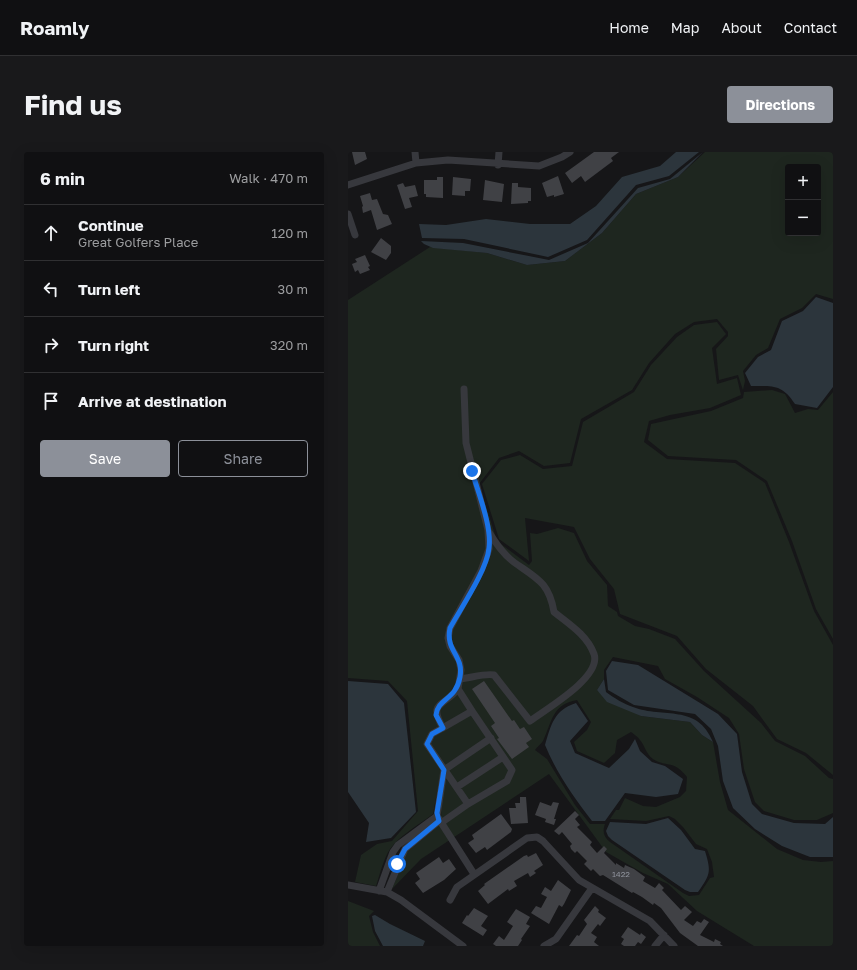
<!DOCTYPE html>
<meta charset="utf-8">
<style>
:root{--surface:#101012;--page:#19191b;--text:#f1f3f6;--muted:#9c9d9f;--line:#303032;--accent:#8c9099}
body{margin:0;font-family:"Golos Text",sans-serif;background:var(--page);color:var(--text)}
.controls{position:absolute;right:12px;top:12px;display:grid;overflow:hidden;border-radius:4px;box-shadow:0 4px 16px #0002}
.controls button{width:36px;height:36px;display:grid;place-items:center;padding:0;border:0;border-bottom:1px solid var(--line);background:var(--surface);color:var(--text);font:20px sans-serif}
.stop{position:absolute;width:12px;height:12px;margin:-9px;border:3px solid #1a73e8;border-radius:50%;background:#fff}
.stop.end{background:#1a73e8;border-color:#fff;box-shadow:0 1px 4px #0008}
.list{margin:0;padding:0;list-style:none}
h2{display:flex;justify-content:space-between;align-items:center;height:52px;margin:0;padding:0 16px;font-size:17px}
h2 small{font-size:13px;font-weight:400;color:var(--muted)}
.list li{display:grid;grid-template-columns:26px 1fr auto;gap:12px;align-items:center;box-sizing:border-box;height:56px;padding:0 16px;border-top:1px solid var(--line)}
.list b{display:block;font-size:15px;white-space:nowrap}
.list p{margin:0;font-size:13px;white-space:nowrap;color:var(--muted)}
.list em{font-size:13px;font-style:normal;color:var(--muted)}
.actions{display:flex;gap:8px;padding:12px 16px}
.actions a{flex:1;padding:9px 0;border:1px solid var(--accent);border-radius:4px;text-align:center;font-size:14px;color:var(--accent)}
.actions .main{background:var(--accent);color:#fff}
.icon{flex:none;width:22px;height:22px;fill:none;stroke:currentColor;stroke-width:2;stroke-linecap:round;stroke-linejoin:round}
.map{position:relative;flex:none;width:485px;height:794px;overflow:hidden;border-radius:4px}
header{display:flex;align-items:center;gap:24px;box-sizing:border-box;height:56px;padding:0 20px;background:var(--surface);border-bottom:1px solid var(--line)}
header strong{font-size:19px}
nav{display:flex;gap:22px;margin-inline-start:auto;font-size:14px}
.intro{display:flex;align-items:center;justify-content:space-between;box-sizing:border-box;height:96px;padding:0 24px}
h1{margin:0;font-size:28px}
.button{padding:10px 18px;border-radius:4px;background:var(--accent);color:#fff;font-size:14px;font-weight:700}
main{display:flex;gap:24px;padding:0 24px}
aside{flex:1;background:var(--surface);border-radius:4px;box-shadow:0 4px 16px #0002}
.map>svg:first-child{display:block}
.green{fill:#1e261f;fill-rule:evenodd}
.water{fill:#2c353c}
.building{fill:#404145}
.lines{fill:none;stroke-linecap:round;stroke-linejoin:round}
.minor{stroke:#37383d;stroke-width:7}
.route{stroke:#1a73e8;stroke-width:5}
.labels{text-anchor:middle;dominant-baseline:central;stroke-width:3;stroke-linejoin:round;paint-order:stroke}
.number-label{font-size:8px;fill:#8e929b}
</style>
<header>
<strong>Roamly</strong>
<nav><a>Home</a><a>Map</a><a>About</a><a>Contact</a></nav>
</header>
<div class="intro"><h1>Find us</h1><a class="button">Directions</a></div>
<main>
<aside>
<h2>6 min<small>Walk · 470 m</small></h2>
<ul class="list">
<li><svg class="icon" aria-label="ahead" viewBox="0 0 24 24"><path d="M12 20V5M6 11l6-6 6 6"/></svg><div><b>Continue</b><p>Great Golfers Place</p></div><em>120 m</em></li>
<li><svg class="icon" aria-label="left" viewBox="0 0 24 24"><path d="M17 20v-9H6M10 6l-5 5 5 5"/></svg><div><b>Turn left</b></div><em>30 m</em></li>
<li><svg class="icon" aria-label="right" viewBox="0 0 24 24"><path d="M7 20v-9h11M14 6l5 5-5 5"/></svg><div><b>Turn right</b></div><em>320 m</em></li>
<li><svg class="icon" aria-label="arrive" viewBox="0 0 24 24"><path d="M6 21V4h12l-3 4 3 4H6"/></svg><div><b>Arrive at destination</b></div></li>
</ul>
<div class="actions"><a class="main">Save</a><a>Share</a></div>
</aside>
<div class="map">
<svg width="485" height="794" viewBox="0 0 485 794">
<rect width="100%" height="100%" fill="#161618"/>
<path class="green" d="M357,0H485V147L468,142L454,156L432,167L420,196L408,203L395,219L397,229L395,238L390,223L371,228L368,197L380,184V180L369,167L346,170L327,182L301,211L284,238L233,267L222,311L196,314L171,299L151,306L131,332L149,389L181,413L184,409L182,381L189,382L210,376L226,381L239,409L259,433L260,454L269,460L270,464L287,474L301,477L327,487L356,519L413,571L427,589L457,604L481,626L485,627V661L469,668H446L416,659L407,650L396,617L391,582L381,566L349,545L317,527L310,514L265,505L256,518V527L249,538L293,564L342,570L354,583L365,590L372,630L380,658L429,697L455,708L473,710L485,709V794H406L349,759L320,732L295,721L258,700L201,622L73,707L44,737L59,700L93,672L94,613L85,662C72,672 52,683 42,697C35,708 32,722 28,734L7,730L13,703L29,692L44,689L70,659L59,549L40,529L0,526V148L82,95L139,101L179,113L217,109L254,81L288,42L330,25ZM440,15H470V81H440ZM229,548L243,570L239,578L226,590L229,599L256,611L267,601L269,588L283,580C286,582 290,585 292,588C297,594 298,602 305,607C319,616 325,607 339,625L338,639L332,645L308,655L295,654L277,646L271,658H268L262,667L298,669L321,664L327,667L335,675L348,692L359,697L364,710L366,725L362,726L351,743L341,744L335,741L262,690C256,685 254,680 257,672H242L227,653L199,607L187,598C189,595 193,592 195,589C204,570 204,552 229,548Z
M369,170L378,182L364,196L369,232L389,226L393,243L362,256L322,263L301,269L296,290L319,307L387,311L417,331L441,390L466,459L485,493V623L458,601L429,587L405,554L358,517L329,484L272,462L266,437L242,407L226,375L177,366L181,409L151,387L134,332L153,308L172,303L195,317L224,314L235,270L286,240L303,213L329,185L346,173Z
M424,238L437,242L447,261L460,257L470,258L485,240V487L468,457L444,389L419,329L388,308L320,304L300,288L303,272L363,259L395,246L396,240Z
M0,749L26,759L21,764L25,780L32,794H0Z"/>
<path class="water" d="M328,0H351L321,24L288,33L239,88L200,105L116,87L74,86L71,72L98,73L138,67L182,72H222L248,54L274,25L312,14Z
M355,0L330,25L288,42L254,81L217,109L179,113L139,101L85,96L76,92L73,89L115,91L201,108L240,91L290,36L322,27Z
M468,145L485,151V235L469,256L447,252C434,232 425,234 403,234L397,221L410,205L423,198L434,169L455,159Z
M264,509L290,513L370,562L389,582L394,620L404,652L414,662L446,671L477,672L485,665V705H462L434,694L407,677L385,656L375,629L370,594L363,577L347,562L286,553L260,538L258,519Z
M256,527L258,540C266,546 276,552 285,555C316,567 349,551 365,590L354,583L342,570L293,564L259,550L249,538Z
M0,529L40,532L56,551L68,660L43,686L18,690L21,671L0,640Z
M228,551L240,569L222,589L227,601L261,616L281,597L287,587L292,599L304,610L317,614L335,627L330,642L308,645L277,641L257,669H244C226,646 208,620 197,593C203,573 206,558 228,551Z
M320,666L333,678L347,697L357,699C363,719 363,722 350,740H342L337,738L264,688L260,684L258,679L262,670L298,672Z
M27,763L42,772L77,789L75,794H35L27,779L24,764Z"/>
<path class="building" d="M4,0H17L19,7L7,13Z
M246,0H271L263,6L265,9L237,30L233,24L224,31L217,21Z
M210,24L216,42L206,45V43L199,45L194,31Z
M89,25H95V46L78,45V42H76V28H89Z
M105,25L123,27L122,39H117V44L104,43Z
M137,28L156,32L154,50L135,48Z
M55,31L57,35L67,33L70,44L61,46L64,55L57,57L49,33Z
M164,31H170V35L183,36V49H180V51L163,52Z
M22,41L24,48L29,47L35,62L40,63L44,72L29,78L23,58L15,61L14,55L15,54L12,44Z
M33,86L43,94V101L38,108L23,100Z
M17,103L22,114L20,115L22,118L12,122L10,118L7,120L4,112L9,110L7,107Z
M136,529L164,569L166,568L172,577L176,575L184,587L178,591L181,595L164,607L149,587L151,586L143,574L147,571L124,537Z
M172,645H178L180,671L163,672L161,656H168L167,651H172Z
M192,650L203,654L205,650L211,651L206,667H208L206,673L197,670L198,667L187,663Z
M227,659L231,663L227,667L232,673L229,675L244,690L242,693L249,701L256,694L259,697L256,701L268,713V711L276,716L277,713L286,717L297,725L295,729L307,736L311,731L316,736L314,738L333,758L337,754L344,760L336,768L345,774L349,769L353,771L356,767L361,770L352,783L366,790L367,787L373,790L372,792L375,794H350L332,781L313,756L306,751L305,753L294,745L285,740L284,741L255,723L252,724L245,717L243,719L236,712L239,709L229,699L227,701L223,697L222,694L224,692L214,680L211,683L206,679Z
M153,662L164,677L163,680L139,698L137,695L128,701L120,691L126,687L124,683Z
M188,701L195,713L186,719L188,721L182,725L180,721L166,729L169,734L161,739L160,737L140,752L130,739L137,733L136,732L176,704L179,703L180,705Z
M91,705L95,711L101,707L108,717L96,728L75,741L67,731L72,727L68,721Z
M210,728L223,738L216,752L214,755L211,753L201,772L183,761L188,754L193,756L199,745L193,742L197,735L203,739Z
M247,754L251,758L250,760L258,766L252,774L250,772L243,781L249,785L246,790L251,794H221L229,783L231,784L239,772L236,768Z
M126,756L140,764L133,774L139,778L135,784L114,771L119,763L120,764Z
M168,757L182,765L178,772L182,774L173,787L174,788L170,794H148L145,792L151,784L156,788L165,774L159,770Z
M280,775L292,783L293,781L298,785L293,792L290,790L287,794H276L273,792L276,787L273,785Z"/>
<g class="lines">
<path class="minor" d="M67,0L68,11
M150,13L151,0
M0,33L68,11L100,8L191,14L214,5L222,0
M0,62L7,83
M112,527C122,526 138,521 146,523L182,569C198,557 254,525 246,502C239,483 221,472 206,460C201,431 190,427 167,411C156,403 148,392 141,380
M95,576C80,550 95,555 110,537
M96,618L89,664L126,722
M96,618L143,586
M109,635L155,605
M120,652L159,629L164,618L124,559
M93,671L120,652L79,592L84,582L124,559L110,537L113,518L111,508L102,494L100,486L102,476L133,419L141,397L140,378L118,291L116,237
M0,733L39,740L53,748L115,794
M31,739L45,700L50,693L89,664
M39,740L57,697L91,669
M102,748L109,735L179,686L189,685L195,689L231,728L302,769L326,794
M196,794L208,787L244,736
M307,794L316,783"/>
</g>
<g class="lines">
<path class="route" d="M49,712L57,697L91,669L89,661L96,618L79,592L84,582L95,576L88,563C90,546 108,548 112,525C116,503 97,499 102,476C113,456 139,418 141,396C144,374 130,341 124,319"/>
</g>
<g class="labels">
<g class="number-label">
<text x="273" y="722">1422</text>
</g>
</g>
</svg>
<div class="controls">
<button>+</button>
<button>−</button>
</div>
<div class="stop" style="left:49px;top:712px"></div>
<div class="stop end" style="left:124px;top:319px"></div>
</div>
</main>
